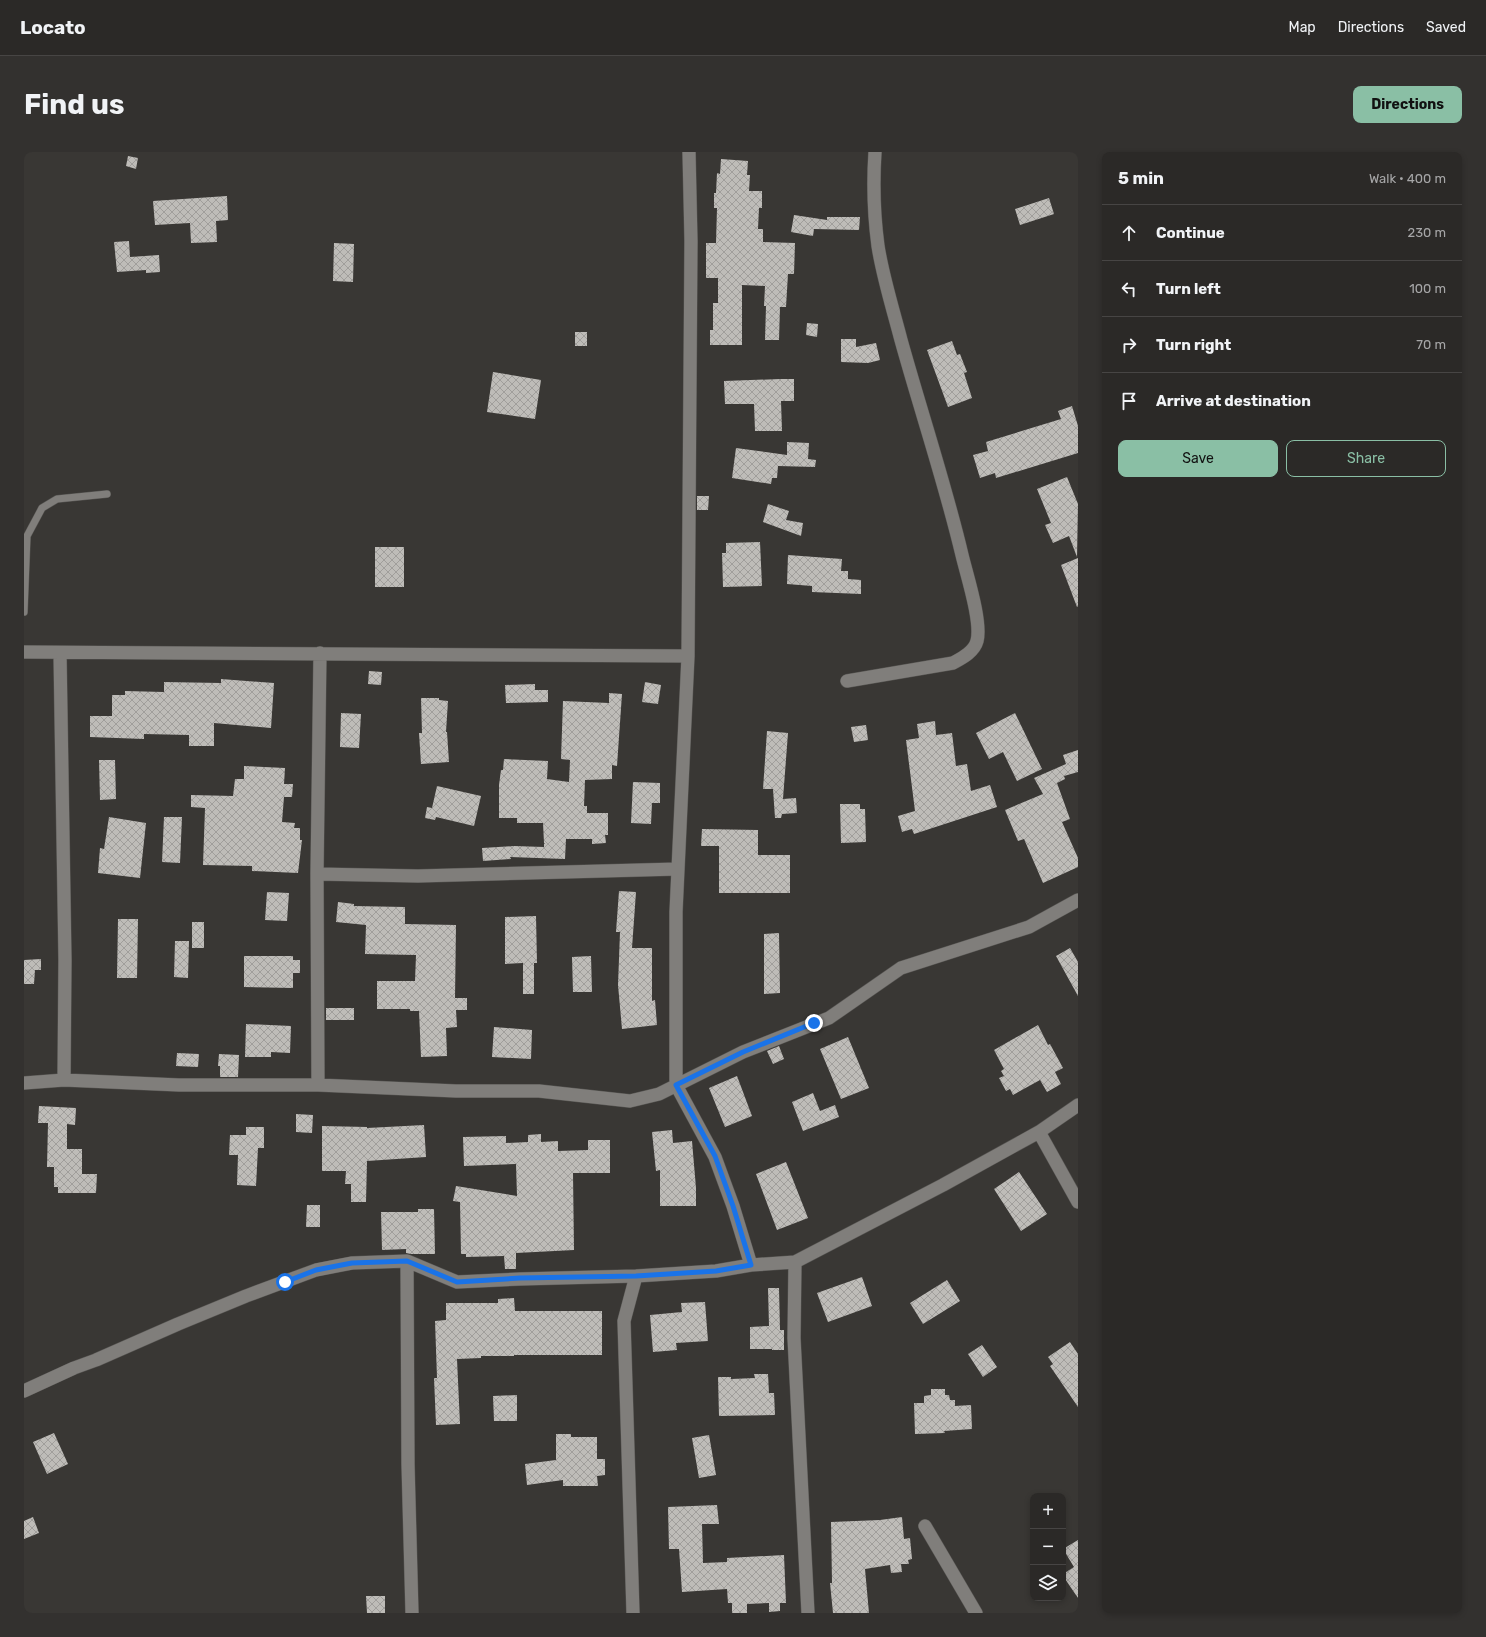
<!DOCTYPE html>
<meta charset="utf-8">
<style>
:root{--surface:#2b2927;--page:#33312f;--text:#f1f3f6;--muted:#a6a6a7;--line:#474544;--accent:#8abfa5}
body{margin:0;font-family:Rubik,sans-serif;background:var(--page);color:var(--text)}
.controls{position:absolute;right:12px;bottom:12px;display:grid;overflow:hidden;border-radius:8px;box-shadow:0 2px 6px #0003}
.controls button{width:36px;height:36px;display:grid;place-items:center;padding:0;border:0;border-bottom:1px solid var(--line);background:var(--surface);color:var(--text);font:20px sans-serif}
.stop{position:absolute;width:12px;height:12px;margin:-9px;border:3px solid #1a73e8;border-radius:50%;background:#fff}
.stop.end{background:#1a73e8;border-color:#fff;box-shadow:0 1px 4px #0008}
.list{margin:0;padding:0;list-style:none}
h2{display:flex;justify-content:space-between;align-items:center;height:52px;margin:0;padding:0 16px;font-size:17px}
h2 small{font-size:13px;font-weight:400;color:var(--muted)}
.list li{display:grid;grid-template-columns:26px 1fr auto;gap:12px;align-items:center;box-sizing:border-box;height:56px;padding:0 16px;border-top:1px solid var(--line)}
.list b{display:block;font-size:15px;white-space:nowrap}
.list em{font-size:13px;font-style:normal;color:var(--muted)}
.actions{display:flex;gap:8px;padding:12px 16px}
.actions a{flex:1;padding:9px 0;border:1px solid var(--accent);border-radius:8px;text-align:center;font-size:14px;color:var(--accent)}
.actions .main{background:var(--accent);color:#111}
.icon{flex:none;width:22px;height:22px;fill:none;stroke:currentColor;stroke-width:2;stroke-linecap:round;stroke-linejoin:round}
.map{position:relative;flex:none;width:1054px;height:1461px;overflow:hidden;border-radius:8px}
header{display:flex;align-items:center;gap:24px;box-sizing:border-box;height:56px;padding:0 20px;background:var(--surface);border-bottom:1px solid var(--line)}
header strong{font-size:19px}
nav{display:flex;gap:22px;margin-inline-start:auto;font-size:14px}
.intro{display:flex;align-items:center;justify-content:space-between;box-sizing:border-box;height:96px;padding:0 24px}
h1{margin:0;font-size:28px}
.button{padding:10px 18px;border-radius:8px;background:var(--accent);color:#111;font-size:14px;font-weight:700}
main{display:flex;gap:24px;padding:0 24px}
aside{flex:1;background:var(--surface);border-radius:8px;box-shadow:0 2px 6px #0003}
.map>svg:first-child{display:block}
.building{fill:url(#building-cross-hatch)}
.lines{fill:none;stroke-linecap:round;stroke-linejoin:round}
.lane-casing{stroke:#565552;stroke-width:8}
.street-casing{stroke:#565552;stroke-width:14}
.lane{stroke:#807e7b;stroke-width:7}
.street{stroke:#807e7b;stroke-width:13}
.route{stroke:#1a73e8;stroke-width:5}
</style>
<header>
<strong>Locato</strong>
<nav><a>Map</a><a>Directions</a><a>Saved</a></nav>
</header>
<div class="intro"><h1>Find us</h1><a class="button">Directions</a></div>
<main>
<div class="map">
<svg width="1054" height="1461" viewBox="0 0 1054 1461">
<defs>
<pattern id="building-cross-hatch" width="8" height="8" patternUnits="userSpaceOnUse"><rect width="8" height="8" fill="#bebcb8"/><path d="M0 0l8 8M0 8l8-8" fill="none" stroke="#a09e9b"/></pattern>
</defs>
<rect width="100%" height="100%" fill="#393734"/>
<path class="building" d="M104,4L114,6L112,17L102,14Z
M697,7L724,9L723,23H726L725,39H738V56H735L734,77H739V90L771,91L770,122H764L762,155H756L755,188H741L742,154H740L741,134L718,133V193H686V178H689V151H694V126H682V91H692L693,56H690V41H692L693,21L696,22Z
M203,44L204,68L192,69L193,90L167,91L166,71L131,73L129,49Z
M1025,46L1030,62L996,73L991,57Z
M770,63L803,68V65H836L835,78L790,77L789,84L767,80Z
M105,89L106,105L135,103L136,120L122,121V118L93,120L90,90Z
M310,91L330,92L329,130L309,129Z
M783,171L794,172L793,185L782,183Z
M551,180H563V194H551Z
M817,187H832V195L852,191L856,208L844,211L817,210Z
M928,189L933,203L936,202L943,220L940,221L948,246L924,255L903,198Z
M469,220L517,228L511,267L463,260Z
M756,227H770V249H757L758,279H731L730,252H701L700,229Z
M1048,254L1054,274V301L972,326L971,321L956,326L949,303L964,299L962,290L1037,267L1034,259Z
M763,290L785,291L784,307L792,308L791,315L754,314L753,326H748L747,332L708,326L712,296L763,303Z
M1043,325L1054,352L1053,405L1045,384L1029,391L1021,373L1027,371L1013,337Z
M673,344H685L684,358H673Z
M744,352L765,359L762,368L779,371L777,384L739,370Z
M736,390L738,434L699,435L698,401H702V391Z
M351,395H380V435H351Z
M764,403L818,407L817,419H824V427L837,428V442L788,440V434L763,432Z
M1054,406V454L1053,455L1037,413Z
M345,519L358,520L357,533L344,532Z
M197,527L250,531L247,576L190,571V594H165V583L120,582V587L66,585V564H88V543H101V539L140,540V530L197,531Z
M621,530L637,533L634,552L618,550Z
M511,532V538H524V550L482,551L481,533Z
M585,541L598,542L593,614L588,613V627L561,628L560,654H563V661H584V683H581L582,691L568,692V687H542L541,707L486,705L487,707L459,709L458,696L490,694L520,695V692H521L520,691L519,671H493V666H475V633L477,618H479L480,607L524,609L523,627L545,630L546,608L537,607L539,549L585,551Z
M397,546H415V548L424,549L422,580H423L425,610L397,612L395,581H398Z
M317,561L337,562L335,596L316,595Z
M991,561L1018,617L993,629L979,600L965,607L952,581Z
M911,569L912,583L928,581L932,614L943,612L947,639L966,633L973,655L890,682L888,677L878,680L874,664L891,659L882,588L895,586L893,572Z
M842,573L844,588L830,590L827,575Z
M743,579L764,581L759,647L772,646L773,661L758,662L757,666H751L749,637H739Z
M1054,598V620L1040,624L1041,627L1033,631L1046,667L1038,670L1054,706V715L1019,731L1000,687L994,689L981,658L1019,642L1010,626L1042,612L1039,603Z
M75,608H91L92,647L76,648Z
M220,614L261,616L260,632H269L268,645H260L258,670L271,671L270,676H276V688H278L274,721L228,719V714L179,713L181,656L167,655V643L209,644L211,627H220Z
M609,630L636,631V651H628L627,672L607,671Z
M413,634L457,644L450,674L412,665L411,668L401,666L403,655L408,656Z
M816,652H836V657H841L842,690L817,691Z
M85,665L122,671L116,726L74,721L76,696L80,697Z
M140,665H158L156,711L138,710Z
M678,677L734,678V703H766V741H695V694H677Z
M595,739L612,740L608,796H628V849L631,848L633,873L598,877L594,833L596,780H592Z
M243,740L265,741L263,769L241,768Z
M314,750L330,752V754L381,755V772L432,773L431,846H443V858H432L433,875L422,876L423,904L397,905L395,859H386V857H353V829H391L392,803L341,802L342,773L312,770Z
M512,764L513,811H510V842H499V811L481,812V765Z
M94,767H114L113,826H93Z
M168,770H180V796H168Z
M755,781L756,841L740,842V782Z
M151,789H165L164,826L150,825Z
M1046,796L1054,810V844L1032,804Z
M220,804H269V808H276V821H269V836L220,835Z
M567,804L568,840H549L548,805Z
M17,807V818H11L10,832H0V808Z
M302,856H330V868H302Z
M222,872L267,874L266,901L247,900V905H221Z
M1014,873L1024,893L1026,892L1039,916L1031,920L1037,932L1023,940L1016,928L989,943L986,937L982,939L975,926L980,924L977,919L980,917L970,898Z
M470,875L508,878L507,907L468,905Z
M824,885L845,936L817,947L796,897Z
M755,894L760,907L749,912L743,899Z
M153,901L175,902L174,915L152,914Z
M195,902L215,903L214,925H196V914H194Z
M713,924L728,964L701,975L685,936Z
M789,941L796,959L811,953L815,965L779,979L768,950Z
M15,954L52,956L51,973L43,972V997H58V1022H73L72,1041H34V1035H30V1015H23L24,971H14Z
M272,962L289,963L288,981L272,980Z
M400,973L402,1005L343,1009L342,1050H327V1032H321L322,1019H298V974L343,975V976Z
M222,975H240V996H234L232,1034L213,1033L214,1003H205L206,983H222Z
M648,978L649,991L668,989L672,1036V1054H636V1018L632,1019L628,980Z
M517,982V990L534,989V999L564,998V988H586V1021H549L550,1098L492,1101V1117H481L480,1104L442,1105V1102H437L436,1050L429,1049L432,1034L493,1044L492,1012L440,1014L439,985L482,984V991L504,990V983Z
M762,1010L784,1066L753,1078L732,1022Z
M995,1020L1023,1062L997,1079L970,1037Z
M283,1053H296V1075H282Z
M394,1057H410L411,1102H387L382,1101V1097L358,1098L357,1060H394Z
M838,1125L848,1154L804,1170L793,1141Z
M923,1128L936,1149L899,1172L886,1151Z
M744,1136H755L756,1178H760V1198H748V1197H726V1175L745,1174Z
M490,1146L491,1159H578V1203H490V1204H457V1206L433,1207L436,1272L412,1273L410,1226H413L411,1169L422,1168V1151H474V1147Z
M681,1150L684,1189L652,1191L653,1198L629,1200L626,1163L658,1160L657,1151Z
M1046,1190L1054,1202V1255L1026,1214L1029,1212L1024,1205Z
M958,1193L973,1215L959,1225L944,1202Z
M730,1222H744L745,1241H750L751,1263L695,1264L694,1225H707V1227L731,1226Z
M907,1237H921V1243H925L926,1248H931V1254L947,1253L948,1277L920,1279L921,1281L891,1282L890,1251H900V1244L907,1243Z
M493,1243V1269H470L469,1244Z
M30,1281L44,1312L23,1322L9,1290Z
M532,1282H547V1285H573V1307H581V1323L573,1324L574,1334H539V1328L503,1333L501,1312L532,1308Z
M685,1283L692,1323L675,1326L668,1286Z
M693,1353L695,1372H678L679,1411L703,1410V1406L760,1403L762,1451H756V1459L745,1460V1451L723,1452V1461H708V1451H704L703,1437L658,1440L655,1397H645L644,1355Z
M9,1365L15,1381L0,1387V1369Z
M878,1365L880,1387L886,1386L888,1407L884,1408L885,1412H877L878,1420L867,1421L866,1413L841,1417L845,1461H809L806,1431H808L807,1370L856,1368Z
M1054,1388V1446L1039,1424V1422L1050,1415L1039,1397Z
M342,1444H361V1461H343Z"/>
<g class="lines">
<defs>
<path id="lane" d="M0,460L3,384L18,356L33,347L83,342"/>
<path id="street" d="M665,0L667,89L664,504L652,760V933L691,1005L709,1054L727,1113
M0,500L664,504
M36,501L41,808L40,928
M823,529L929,511C938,506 950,500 953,489C958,470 943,424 938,403C921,331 897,260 877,188C869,157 859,126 854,94C850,64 849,30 851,0
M293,722L394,724L654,717
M0,931L40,928L155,933H294L432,939H515L606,949L635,942L719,900L805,866L877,816L1005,775L1054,748
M294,933L293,722L296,501
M1015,980L1054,1050
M383,1109L384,1312L388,1461
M771,1110L770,1186L784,1461
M0,1239L50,1216L72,1208L154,1172L222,1144L292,1118L328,1111L383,1109L433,1130L496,1127L612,1124L692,1119L727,1113L771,1110L919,1033L1015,980L1054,953
M901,1374L952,1461
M609,1461L600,1169L612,1124"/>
</defs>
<use href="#lane" class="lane-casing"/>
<use href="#street" class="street-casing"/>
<use href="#lane" class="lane"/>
<use href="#street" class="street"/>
</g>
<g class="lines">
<path class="route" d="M261,1130L292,1118L328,1111L383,1109L433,1130L496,1126L612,1124L692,1119L727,1113L709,1054L691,1004L652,933L719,900L790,871"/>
</g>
</svg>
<div class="controls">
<button>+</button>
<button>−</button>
<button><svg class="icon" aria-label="layers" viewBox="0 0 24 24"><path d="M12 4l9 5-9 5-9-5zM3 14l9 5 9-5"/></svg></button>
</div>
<div class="stop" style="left:261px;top:1130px"></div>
<div class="stop end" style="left:790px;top:871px"></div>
</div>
<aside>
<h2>5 min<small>Walk · 400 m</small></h2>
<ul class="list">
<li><svg class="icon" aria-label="ahead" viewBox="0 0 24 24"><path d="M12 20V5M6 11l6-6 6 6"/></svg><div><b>Continue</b></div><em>230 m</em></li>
<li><svg class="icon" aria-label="left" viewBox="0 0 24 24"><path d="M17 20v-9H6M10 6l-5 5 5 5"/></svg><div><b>Turn left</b></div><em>100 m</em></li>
<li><svg class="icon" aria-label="right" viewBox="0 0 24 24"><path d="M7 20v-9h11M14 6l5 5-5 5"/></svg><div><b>Turn right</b></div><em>70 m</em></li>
<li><svg class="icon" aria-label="arrive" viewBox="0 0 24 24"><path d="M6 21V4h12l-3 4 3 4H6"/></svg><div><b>Arrive at destination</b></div></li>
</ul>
<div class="actions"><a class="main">Save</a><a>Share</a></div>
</aside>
</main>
